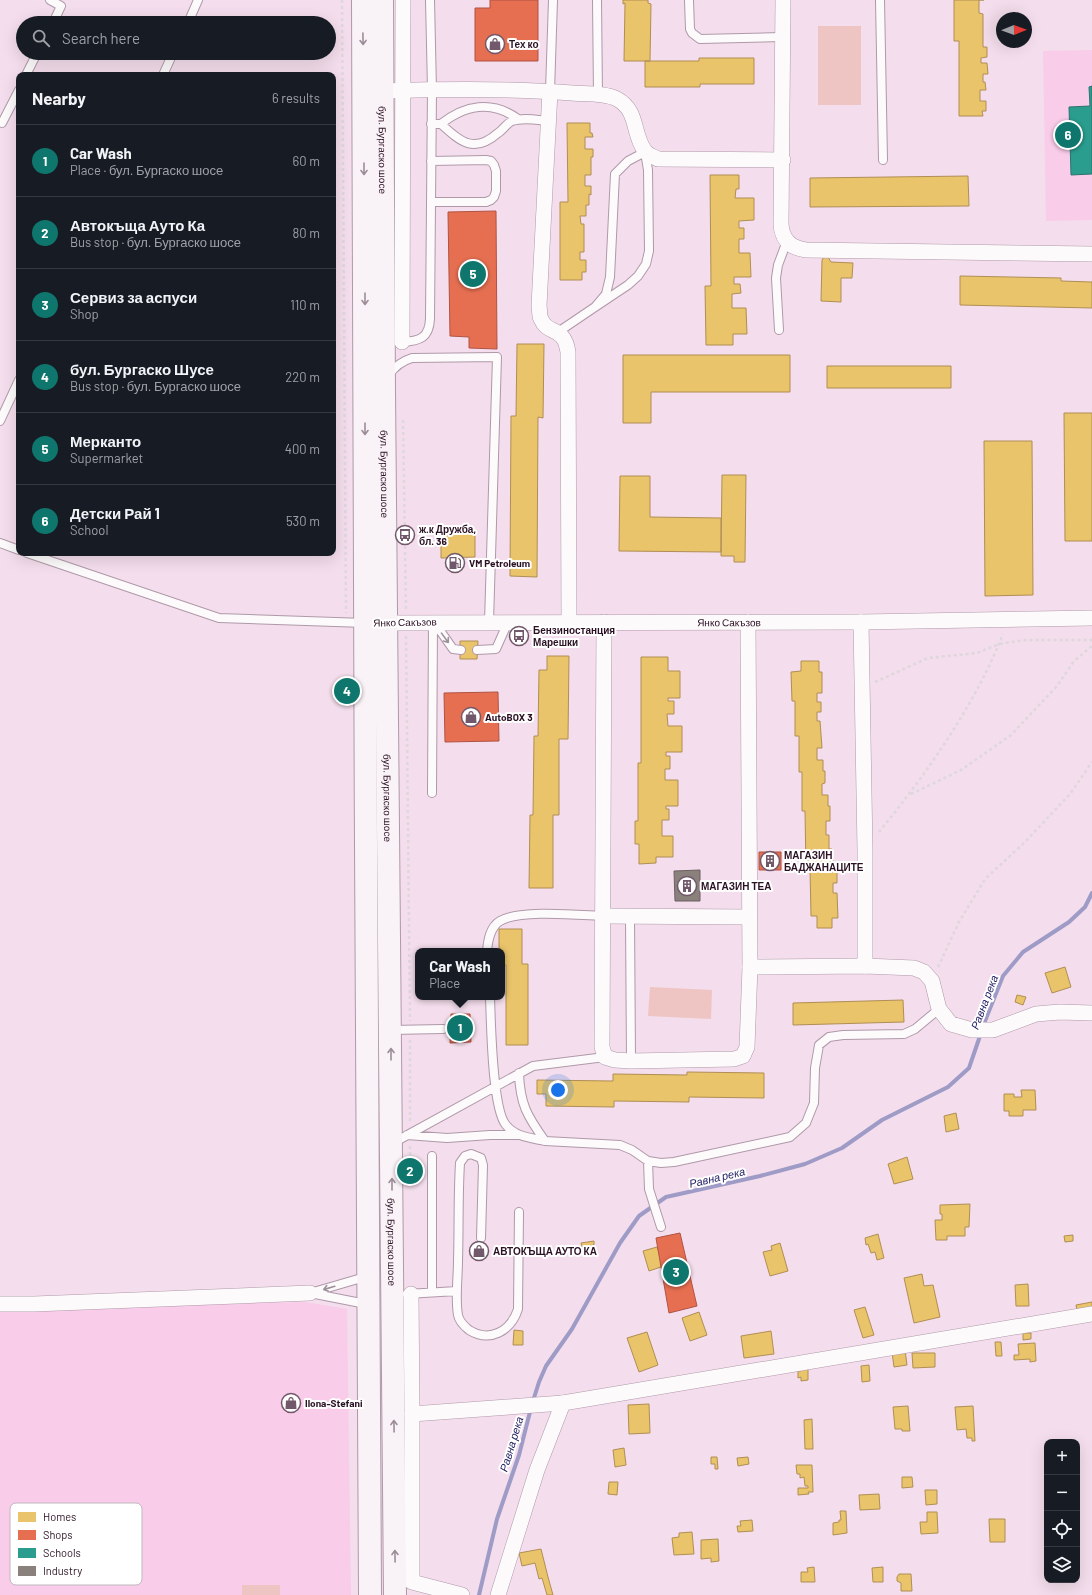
<!DOCTYPE html>
<meta charset="utf-8">
<style>
:root{--surface:#171b24;--page:#20242c;--text:#f1f3f6;--muted:#9ea1a6;--line:#363941;--accent:#0f766e}
body{margin:0;font-family:Barlow,sans-serif;background:var(--page);color:var(--text)}
.controls{position:absolute;right:12px;bottom:12px;display:grid;overflow:hidden;border-radius:8px;box-shadow:0 4px 16px #0002}
.controls button{width:36px;height:36px;display:grid;place-items:center;padding:0;border:0;border-bottom:1px solid var(--line);background:var(--surface);color:var(--text);font:20px sans-serif}
.compass{position:absolute;left:996px;top:12px;width:36px;height:36px;border-radius:50%;background:var(--surface);box-shadow:0 4px 16px #0002;rotate:89deg}
.you{position:absolute;left:558px;top:1090px;width:14px;height:14px;margin:-10px;border:3px solid #fff;border-radius:50%;background:#1a73e8;box-shadow:0 0 0 6px #1a73e833}
.badge{display:grid;place-items:center;width:26px;height:26px;border-radius:50%;background:var(--accent);color:#fff;font-size:13px;font-weight:700}
.pin{position:absolute;translate:-50% -50%;border:2px solid #fff;box-shadow:0 1px 4px #0006}
.popup{position:absolute;left:415px;top:948px;width:90px;height:52px;box-sizing:border-box;display:grid;place-content:center;border-radius:8px;background:var(--surface);filter:drop-shadow(0 1px 3px #0005);font-size:13px;white-space:nowrap;color:var(--muted)}
.popup b{font-size:15px;color:var(--text)}
.popup::after{content:'';position:absolute;left:50%;top:100%;margin-left:-8px;border:8px solid transparent;border-top-color:var(--surface)}
.list{margin:0;padding:0;list-style:none}
h2{display:flex;justify-content:space-between;align-items:center;height:52px;margin:0;padding:0 16px;font-size:17px}
h2 small{font-size:13px;font-weight:400;color:var(--muted)}
.list li{display:grid;grid-template-columns:26px 1fr auto;gap:12px;align-items:center;box-sizing:border-box;height:72px;padding:0 16px;border-top:1px solid var(--line)}
.list b{display:block;font-size:15px;white-space:nowrap}
.list p{margin:0;font-size:13px;white-space:nowrap;color:var(--muted)}
.list em{font-size:13px;font-style:normal;color:var(--muted)}
.icon{flex:none;width:22px;height:22px;fill:none;stroke:currentColor;stroke-width:2;stroke-linecap:round;stroke-linejoin:round}
.map{position:relative;flex:none;width:1092px;height:1595px;overflow:hidden}
.search{position:absolute;background:var(--surface);box-shadow:0 4px 16px #0002;left:16px;top:16px;width:320px;height:44px;display:flex;align-items:center;gap:10px;box-sizing:border-box;padding:0 14px;border-radius:22px;color:var(--muted);font-size:15px}
.panel{position:absolute;background:var(--surface);box-shadow:0 4px 16px #0002;left:16px;top:72px;width:320px;height:484px;border-radius:8px}
.map>svg:first-child{display:block}
.built{fill:#f9ccea}
.green{fill:#eec5c2}
.homes{fill:#e9c46a;stroke:#b08e55}
.shops{fill:#e76f51;stroke:#af5344}
.schools{fill:#2a9d8f;stroke:#2a736f}
.industry{fill:#8a817c;stroke:#6e5f62}
.lines{fill:none;stroke-linecap:round;stroke-linejoin:round}
.stream{stroke:#9e9bc6;stroke-width:4}
.lane-casing{stroke:#af99a8;stroke-width:10}
.street-casing{stroke:#af99a8;stroke-width:16}
.secondary-casing{stroke:#af99a8;stroke-width:24}
.path{stroke:#ded7dc;stroke-width:2.5;stroke-dasharray:3 3;stroke-linecap:butt}
.lane{stroke:#fdfafc;stroke-width:8}
.street{stroke:#fdfafc;stroke-width:15}
.secondary{stroke:#f9f2f7;stroke-width:22}
.oneway{stroke:#9c8d98}
.oneway2{stroke:#9e919b}
.labels{text-anchor:middle;dominant-baseline:central;stroke-width:4;stroke-linejoin:round;paint-order:stroke}
.poi-label{font-size:10px;font-weight:bold;fill:#2b1124;stroke:#fff;text-anchor:start}
.street-label{font-size:10px;fill:#2b1124;stroke:#fff}
.water-label{font-size:11px;font-style:italic;fill:#242265;stroke:#fff}
.key{fill:#fff;stroke:#bfb8bd;stroke-width:1}
.key-label{font-size:11px;fill:#2b1124}
</style>
<div class="map">
<svg width="1092" height="1595" viewBox="0 0 1092 1595">
<rect width="100%" height="100%" fill="#f4ddec"/>
<path class="built" d="M1092,50V220L1046,221L1043,51Z
M305,1302L347,1309L351,1595H0V1308Z"/>
<path class="green" d="M818,26H861V105H818Z
M650,987L712,990L711,1019L648,1016Z
M242,1585H280V1595H242Z"/>
<path class="homes" d="M623,0H648V3L651,4L650,61H624L625,3L623,4Z
M954,0H984H979V13L983,14V47H987V57L981,58V63H987L988,74H983V82H985L986,90H980V101H986V111H982L983,116H959V41H954Z
M699,58H754V84H700V87H645V61H699Z
M567,123H590V133H592L593,137H585V149H593V157H591V175H585V186H591V195L589,194V205H586V216H580L581,224H584V252H580V260H586V272H582V280H560V202H568Z
M710,175H739V189H736L735,198H754V220L739,221V228H744V239H739V253H750L751,277H734V284H740L741,293L732,294V308H746L747,334H733V345H706L705,286H711Z
M968,176L969,206L810,207V178Z
M824,257H828L831,262L853,263L852,278H841V302L821,301L822,260Z
M960,276L1061,278V281L1092,282V308L960,305Z
M517,344H544L543,418L538,417L537,577L510,576L511,416H516Z
M623,355H790V392H651V423H623Z
M827,366H951V388H827Z
M1064,413H1092V541H1065Z
M984,441H1032L1033,595L985,596Z
M722,475H746L745,562H734V556H721Z
M620,476H650V517L721,518V552L619,551Z
M441,529H456V533H475V557L441,558Z
M460,641H478L477,659H460Z
M547,656H569L568,739H559V815H553V888H529L530,815H533L534,736H538L539,670H547Z
M641,657H668V671H680V698H668V701H674V714H667L668,726H682V752H666V756H670V769H665V780H678V806H666V809H669V820H662V836H673V857H656V863L639,864V844H635V821H638V763H641Z
M801,661H819V672H822V693H817V702H821V712H817V721H820L822,748H817V760H823V771H825V783L822,784V795H828V806H830V821H826V835H829V849H832L833,862H830V870H837V883H833V893H837L838,918H832V928H817V916H811L810,869H806L805,811H802V772H799V736H795V701H792L791,672L801,671Z
M499,929H522V964H528V1045H506V965H502V951H499Z
M1065,967L1071,987L1052,993L1045,973Z
M1017,995L1026,997L1023,1005L1015,1002Z
M903,1000L904,1022L793,1025V1003Z
M687,1072L764,1073V1098L689,1097V1102L614,1101V1107L546,1106V1094H537V1080L613,1081V1074L687,1075Z
M1021,1090H1035L1036,1110H1023V1116H1009V1111H1004V1094H1014V1097H1022Z
M956,1113L959,1129L946,1132L944,1116Z
M907,1157L913,1179L894,1184L888,1164Z
M970,1204L969,1227H965V1236H947V1240H936L935,1220H942V1214H940V1205Z
M878,1234L884,1258L877,1260L875,1252L871,1253L868,1244L866,1245L865,1238Z
M1073,1235V1241L1065,1242L1064,1236Z
M594,1241V1245L582,1247L581,1243Z
M780,1243L788,1271L770,1276L763,1252L772,1250L771,1246Z
M657,1247L664,1266L649,1271L643,1251Z
M922,1274L924,1286L933,1285L940,1317L914,1323L904,1278Z
M1028,1284L1029,1306H1016L1015,1285Z
M1092,1302V1313L1078,1315L1076,1305Z
M865,1307L874,1335L863,1338L854,1310Z
M699,1312L707,1335L690,1341L682,1318Z
M514,1330L523,1331V1345H513Z
M771,1331L774,1354L744,1358L741,1336Z
M647,1332L658,1365L639,1372L627,1338Z
M1023,1333H1031V1339L1023,1340Z
M995,1342H1001L1002,1356H996Z
M1035,1343L1036,1361L1030,1362V1359L1014,1360V1355H1019L1018,1344Z
M905,1350L907,1365L894,1367L892,1352Z
M912,1353H935V1367L913,1368Z
M869,1365L870,1381L862,1382L861,1366Z
M801,1366H808V1380L801,1381V1377L798,1378V1371H801Z
M649,1404L650,1433L629,1434L628,1405Z
M908,1406L910,1431H902V1429H895L893,1407Z
M973,1406L975,1441H972V1438H967L966,1429L957,1430L955,1407Z
M812,1419L813,1449H805L804,1420Z
M624,1448L626,1465L615,1467L613,1450Z
M711,1457H717L718,1469H715V1464H711Z
M748,1457L749,1464L738,1466L737,1458Z
M796,1465H812L813,1492H808L809,1494L798,1495V1488H808V1486H805L804,1477L800,1478V1474H797Z
M902,1477H912L913,1487L902,1488Z
M609,1482H618L617,1495L608,1494Z
M925,1490H937V1504L926,1505Z
M879,1494L880,1509L860,1510L859,1495Z
M840,1511H846L847,1533L833,1535V1523L839,1522V1520H841Z
M927,1512H937L938,1533L921,1534L920,1522H927Z
M989,1519H1005V1542H990Z
M752,1520L753,1531L738,1532L737,1526H741L740,1521Z
M692,1532L694,1554L674,1555L672,1538L679,1537V1533Z
M718,1539L719,1561L711,1562V1558L701,1559V1540Z
M541,1549L548,1577L553,1595H547L542,1578L539,1579L535,1563L522,1566L519,1553Z
M814,1567L815,1582H801V1572H808L807,1568Z
M883,1567V1582H873L872,1568Z
M899,1574H911L912,1591H901V1583L897,1581V1577Z"/>
<path class="shops" d="M490,0H538V61H475V8H490Z
M496,211L497,349L469,348V337L450,336L448,212Z
M498,692L499,741L445,742L444,693Z
M759,852H781V870H759Z
M451,1014H470L471,1042L450,1043Z
M680,1233L697,1306L669,1313L656,1238Z"/>
<path class="schools" d="M1092,86V174L1071,175L1069,107L1090,106L1089,87Z"/>
<path class="industry" d="M700,870V901H675L674,871Z"/>
<g class="lines">
<path class="stream" d="M983,1026L1003,976L1023,952L1069,922L1085,907L1092,893
M533,1401L539,1382L546,1366L572,1329L620,1243L639,1216L666,1197L760,1176L805,1164L842,1148L882,1120L948,1087L969,1068L981,1033
M479,1595L497,1519L519,1455L531,1408"/>
<defs>
<path id="lane" d="M50,0L61,6L53,23
M597,0L598,95
M689,0L690,29L692,33L700,39L782,37
M880,0L883,160
M188,23L198,0
M26,75L37,53
M163,75L173,53
M550,91L553,0
M2,123L19,90
M431,124H441C461,142 474,154 498,133C503,130 507,123 512,121C523,117 537,120 549,121
M441,124C465,105 492,100 518,119
M431,202H486L491,200L494,197L496,191V171L494,165L491,161L486,160L431,161
M779,330L776,278L778,265L787,241
M558,332L595,307L606,294L610,277L615,174L628,161L645,152L648,170L649,251L646,264L638,276L628,285L595,307
M402,342C420,341 429,338 430,319L432,90L430,0
M389,375C395,366 402,361 412,358L497,357L489,622
M0,421L19,380
M0,543L19,550
M27,553L219,618L365,623
M434,622L453,649L461,650
M477,650L496,649L508,622
M432,793L433,622
M630,917L631,1061
M487,951C488,940 490,927 500,921C520,909 579,915 604,916
M490,997C491,1022 492,1109 506,1125C515,1137 532,1138 545,1141
M391,1030L443,1029
M519,1073C520,1104 527,1116 545,1141L620,1145L632,1150L648,1161L661,1163L674,1162L790,1137L806,1123L814,1103L815,1068L819,1045L829,1037L843,1035L904,1034L915,1029L939,1009
M407,1135L447,1138L490,1135H520
M393,1143L533,1066L605,1057
M432,1156V1292
M648,1161L649,1189L661,1227
M481,1238L483,1165L481,1158L471,1154L465,1156L460,1163C458,1196 459,1228 458,1261C458,1278 455,1298 458,1315C459,1321 464,1326 469,1330C490,1343 511,1331 518,1309L519,1212
M365,1277L310,1293L366,1304
M407,1294L457,1291"/>
<g id="street">
<path d="M783,0L781,224C782,240 791,248 806,250L1092,254"/>
<path d="M383,91C446,89 509,88 572,93C584,94 606,93 617,99C639,111 632,134 645,151C648,155 654,157 658,159L783,160"/>
<path d="M550,91L539,306C540,310 539,316 541,319C548,336 564,325 568,352L569,623"/>
<path d="M402,342L403,0"/>
<path d="M604,622L602,1047L605,1057L615,1060L631,1061L734,1059L743,1056L747,1047L750,967L748,622"/>
<path d="M861,622L865,850V966"/>
<path id="s1" d="M377,623L861,622L1092,618"/>
<path d="M604,916L748,917"/>
<path d="M750,967L865,966L914,968L924,972L932,981L939,1009L951,1024L972,1030H993L1036,1014L1060,1012L1092,1013"/>
<path d="M411,1294L412,1414L563,1403"/>
<path d="M0,1304H34L310,1293"/>
<path d="M412,1414V1582L462,1595"/>
<path d="M498,1595L537,1470L563,1403L1092,1314"/>
</g>
<g id="secondary">
<path d="M363,0C368,532 363,1063 370,1595"/>
<path id="s2" d="M382,0L384,391L395,1595"/>
</g>
</defs>
<use href="#lane" class="lane-casing"/>
<use href="#street" class="street-casing"/>
<use href="#secondary" class="secondary-casing"/>
<path class="path" d="M342,0L346,613
M403,420L406,611
M406,636L410,1021
M875,682L928,658L977,653L999,644L1026,640H1092
M911,794L961,770L1011,735L1057,686L1074,661L1092,646
M879,832C927,773 975,705 1003,634
M938,967L959,922L985,879L1025,842L1070,794L1092,762
M410,1040V1123
M410,1146V1171"/>
<use href="#lane" class="lane"/>
<use href="#street" class="street"/>
<use href="#secondary" class="secondary"/>
</g>
<defs><path id="oneway-shaft" d="M-6 0H5M1.5-3L5.5 0L1.5 3" fill="none" stroke-width="1.6" stroke-linecap="round" stroke-linejoin="round"/></defs>
<g class="oneway">
<use href="#oneway-shaft" transform="translate(363 39) rotate(89)"/>
<use href="#oneway-shaft" transform="translate(364 169) rotate(90)"/>
<use href="#oneway-shaft" transform="translate(365 299) rotate(90)"/>
<use href="#oneway-shaft" transform="translate(365 429) rotate(90)"/>
<use href="#oneway-shaft" transform="translate(391 1054) rotate(-90)"/>
<use href="#oneway-shaft" transform="translate(392 1184) rotate(-90)"/>
<use href="#oneway-shaft" transform="translate(394 1426) rotate(-91)"/>
<use href="#oneway-shaft" transform="translate(395 1556) rotate(-91)"/>
</g>
<g class="oneway2">
<use href="#oneway-shaft" transform="translate(445 638) rotate(54)"/>
<use href="#oneway-shaft" transform="translate(329 1288) rotate(164)"/>
</g>
<defs>
<symbol id="shop-ring" viewBox="-11 -11 22 22"><circle r="9.5" fill="#fff" stroke="#71586a" stroke-width="1.5"/><path d="M-5-2.5h2.3a2.7 3.5 0 0 1 5.4 0H5L5.5 6h-11ZM-1.5-2.5h3a1.5 2.3 0 0 0-3 0Z" fill="#71586a"/></symbol>
<symbol id="bus-ring" viewBox="-11 -11 22 22"><circle r="9.5" fill="#fff" stroke="#71586a" stroke-width="1.5"/><path d="M-5-6H5V4H4V6H2V4H-2V6H-4V4H-5ZM-3.5-4V0h7V-4ZM-3.5 1.2v1.5H-2V1.2ZM2 1.2v1.5H3.5V1.2Z" fill="#71586a"/></symbol>
<symbol id="fuel-ring" viewBox="-11 -11 22 22"><circle r="9.5" fill="#fff" stroke="#71586a" stroke-width="1.5"/><path d="M-5.5-6h7V0h2V4h1.3V-2.5L3-4.5l.8-.8L6-3V5H2.5V1h-1V6h-7ZM-4.2-4.7v3.2H.2V-4.7Z" fill="#71586a"/></symbol>
<symbol id="building-ring" viewBox="-11 -11 22 22"><circle r="9.5" fill="#fff" stroke="#71586a" stroke-width="1.5"/><path d="M-4-6H4V6H1V3H-1V6H-4ZM-2.5-4.3h1.7v1.8h-1.7ZM.8-4.3h1.7v1.8H.8ZM-2.5-1h1.7V.8h-1.7ZM.8-1h1.7V.8H.8Z" fill="#71586a"/></symbol>
</defs>
<g fill-rule="evenodd">
<use href="#shop-ring" x="484" y="33" width="22" height="22"/>
<use href="#bus-ring" x="394" y="524" width="22" height="22"/>
<use href="#fuel-ring" x="444" y="552" width="22" height="22"/>
<use href="#bus-ring" x="508" y="625" width="22" height="22"/>
<use href="#shop-ring" x="460" y="706" width="22" height="22"/>
<use href="#building-ring" x="759" y="850" width="22" height="22"/>
<use href="#building-ring" x="676" y="875" width="22" height="22"/>
<use href="#shop-ring" x="468" y="1240" width="22" height="22"/>
<use href="#shop-ring" x="280" y="1392" width="22" height="22"/>
</g>
<g class="labels">
<g class="poi-label">
<text x="509" y="44">Тех ко</text>
<text x="419" y="529">ж.к Дружба,<tspan x="419" dy="12">бл. 36</tspan></text>
<text x="469" y="563">VM Petroleum</text>
<text x="533" y="630">Бензиностанция<tspan x="533" dy="12">Марешки</tspan></text>
<text x="485" y="717">AutoBOX 3</text>
<text x="784" y="855">МАГАЗИН<tspan x="784" dy="12">БАДЖАНАЦИТЕ</tspan></text>
<text x="701" y="886">МАГАЗИН ТЕА</text>
<text x="493" y="1251">АВТОКЪЩА АУТО КА</text>
<text x="305" y="1403">Ilona-Stefani</text>
</g>
<g class="street-label">
<text stroke="none"><textPath href="#s2" startOffset="150">бул. Бургаско шосе</textPath></text>
<text stroke="none"><textPath href="#s2" startOffset="474">бул. Бургаско шосе</textPath></text>
<text transform="translate(405 622) rotate(-1)">Янко Сакъзов</text>
<text stroke="none"><textPath href="#s1" startOffset="352">Янко Сакъзов</textPath></text>
<text stroke="none"><textPath href="#s2" startOffset="798">бул. Бургаско шосе</textPath></text>
<text stroke="none"><textPath href="#s2" startOffset="1242">бул. Бургаско шосе</textPath></text>
</g>
<g class="water-label">
<text transform="translate(984 1002) rotate(-69)">Равна река</text>
<text transform="translate(717 1177) rotate(-13)">Равна река</text>
<text transform="translate(511 1444) rotate(-73)">Равна река</text>
</g>
</g>
<rect x="10" y="1503" width="132" height="82" rx="6" class="key"/>
<rect x="18" y="1512" width="18" height="10" fill="#e9c46a"/>
<rect x="18" y="1530" width="18" height="10" fill="#e76f51"/>
<rect x="18" y="1548" width="18" height="10" fill="#2a9d8f"/>
<rect x="18" y="1566" width="18" height="10" fill="#8a817c"/>
<g class="key-label">
<text x="43" y="1521">Homes</text>
<text x="43" y="1539">Shops</text>
<text x="43" y="1557">Schools</text>
<text x="43" y="1575">Industry</text>
</g>
</svg>
<div class="controls">
<button>+</button>
<button>−</button>
<button><svg class="icon" aria-label="locate" viewBox="0 0 24 24"><circle cx="12" cy="12" r="6"/><path d="M12 2v4M12 18v4M2 12h4M18 12h4"/></svg></button>
<button><svg class="icon" aria-label="layers" viewBox="0 0 24 24"><path d="M12 4l9 5-9 5-9-5zM3 14l9 5 9-5"/></svg></button>
</div>
<svg class="compass" viewBox="-18 -18 36 36"><path d="M0-13l5 13h-10z" fill="#e53935"/><path d="M0 13l5-13h-10z" fill="#9ea1a6"/></svg>
<div class="you"></div>
<div class="pin badge" style="left:460px;top:1028px">1</div>
<div class="popup"><b>Car Wash</b>Place</div>
<div class="pin badge" style="left:410px;top:1171px">2</div>
<div class="pin badge" style="left:676px;top:1272px">3</div>
<div class="pin badge" style="left:347px;top:691px">4</div>
<div class="pin badge" style="left:473px;top:274px">5</div>
<div class="pin badge" style="left:1068px;top:135px">6</div>
<div class="search"><svg class="icon" aria-label="search" viewBox="0 0 24 24"><circle cx="10" cy="10" r="6"/><path d="M15 15l6 6"/></svg>Search here</div>
<section class="panel">
<h2>Nearby<small>6 results</small></h2>
<ul class="list">
<li><span class="badge">1</span><div><b>Car Wash</b><p>Place · бул. Бургаско шосе</p></div><em>60 m</em></li>
<li><span class="badge">2</span><div><b>Автокъща Ауто Ка</b><p>Bus stop · бул. Бургаско шосе</p></div><em>80 m</em></li>
<li><span class="badge">3</span><div><b>Сервиз за аспуси</b><p>Shop</p></div><em>110 m</em></li>
<li><span class="badge">4</span><div><b>бул. Бургаско Шусе</b><p>Bus stop · бул. Бургаско шосе</p></div><em>220 m</em></li>
<li><span class="badge">5</span><div><b>Мерканто</b><p>Supermarket</p></div><em>400 m</em></li>
<li><span class="badge">6</span><div><b>Детски Рай 1</b><p>School</p></div><em>530 m</em></li>
</ul>
</section>
</div>
